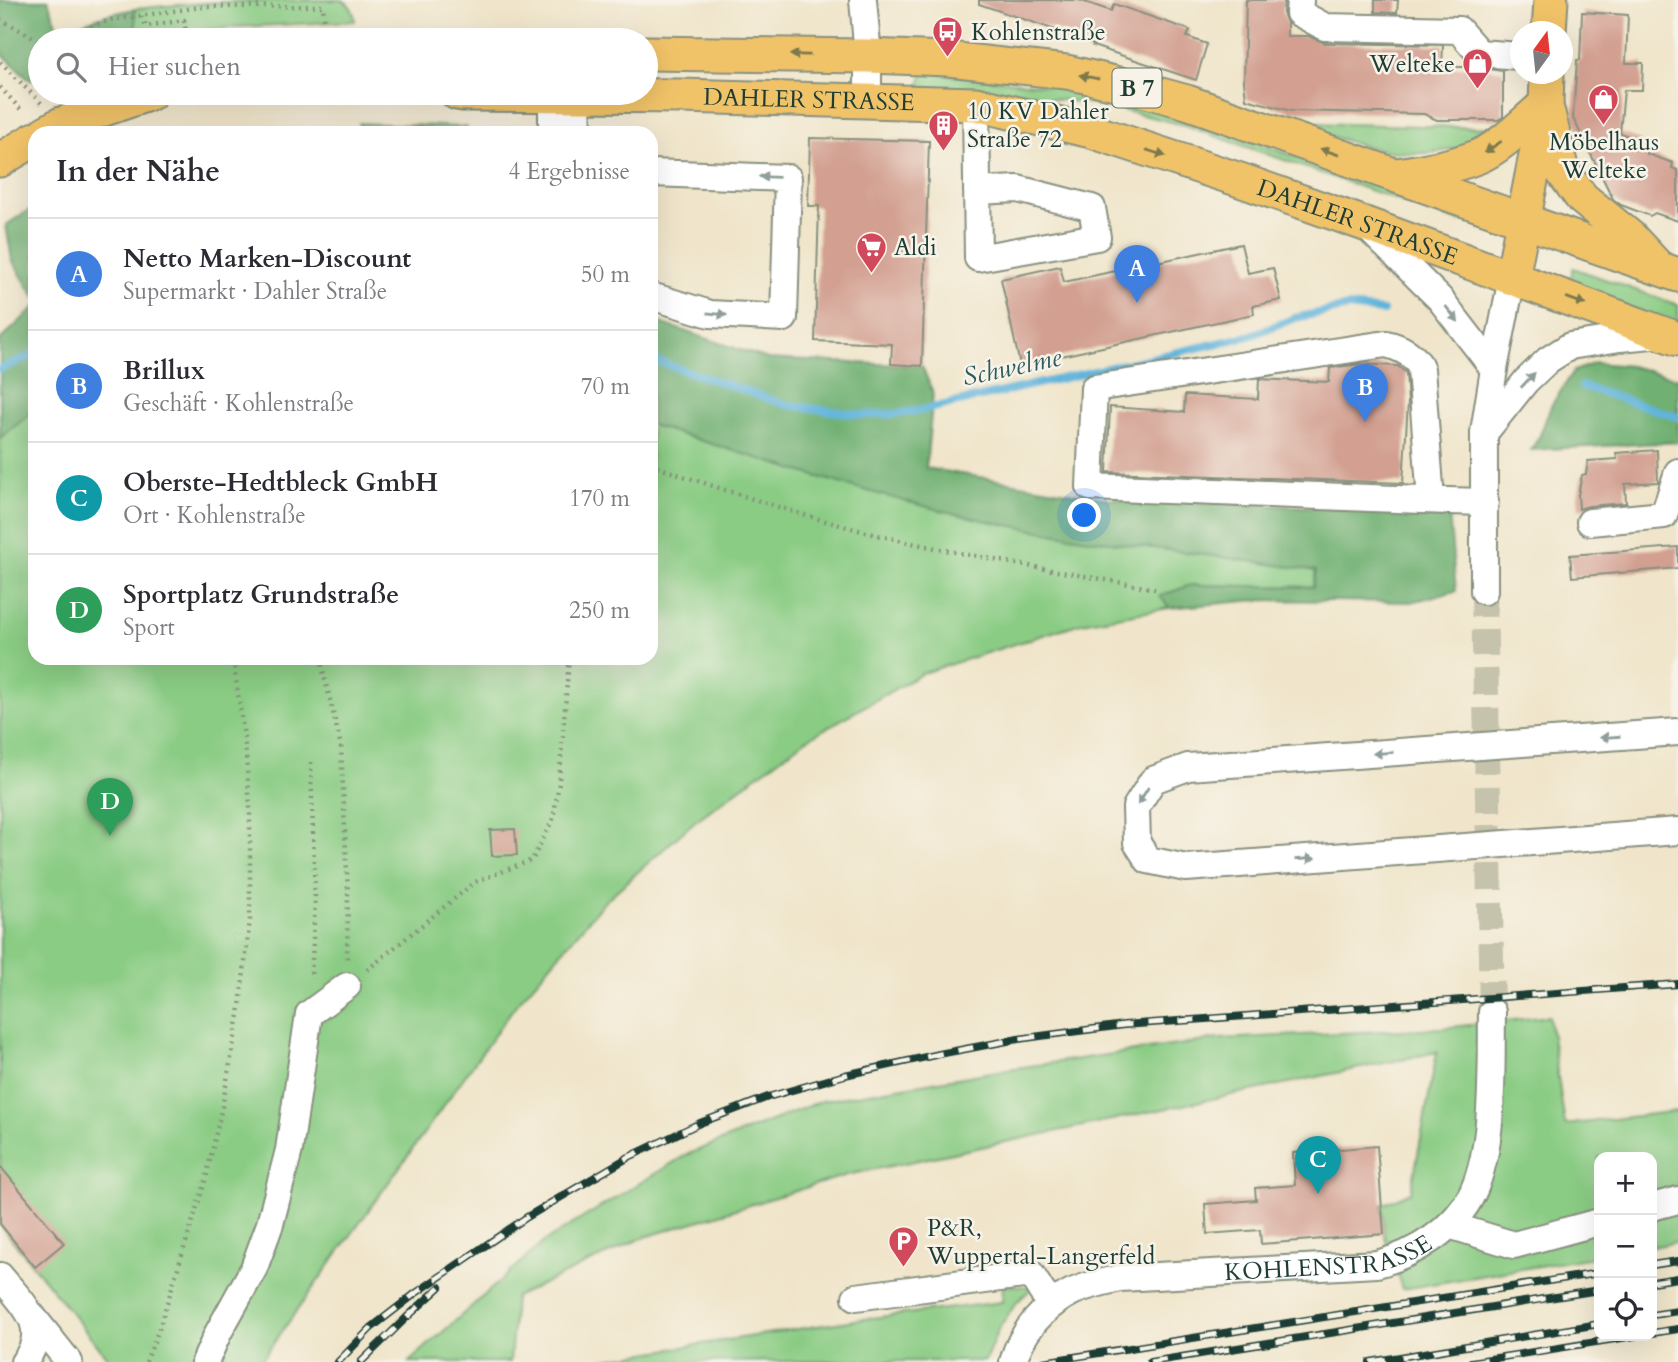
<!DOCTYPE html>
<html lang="de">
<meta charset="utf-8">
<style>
:root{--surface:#fff;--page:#f2f2f3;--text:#2b2b33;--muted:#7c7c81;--line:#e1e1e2;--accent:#d1495b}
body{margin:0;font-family:Cardo,serif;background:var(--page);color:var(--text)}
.controls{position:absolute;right:21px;bottom:21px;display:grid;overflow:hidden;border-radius:14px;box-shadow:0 7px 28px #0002}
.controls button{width:63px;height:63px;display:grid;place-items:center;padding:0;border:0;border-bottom:2px solid var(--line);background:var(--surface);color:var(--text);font:35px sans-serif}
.compass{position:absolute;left:1510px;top:21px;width:63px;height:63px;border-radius:50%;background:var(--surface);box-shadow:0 7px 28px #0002;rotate:15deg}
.you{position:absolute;left:1085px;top:516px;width:24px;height:24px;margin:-18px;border:5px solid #fff;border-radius:50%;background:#1a73e8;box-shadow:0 0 0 10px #1a73e833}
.badge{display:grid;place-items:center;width:46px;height:46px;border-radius:50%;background:var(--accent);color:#fff;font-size:23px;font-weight:700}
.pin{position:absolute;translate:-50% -58px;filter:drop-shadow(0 2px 4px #0008)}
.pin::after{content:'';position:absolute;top:37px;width:24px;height:21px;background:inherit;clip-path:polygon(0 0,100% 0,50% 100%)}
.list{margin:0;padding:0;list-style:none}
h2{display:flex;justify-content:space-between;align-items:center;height:91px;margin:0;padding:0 28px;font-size:30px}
h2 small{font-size:23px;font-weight:400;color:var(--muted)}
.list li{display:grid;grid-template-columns:46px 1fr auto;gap:21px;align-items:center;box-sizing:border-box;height:112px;padding:0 28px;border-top:2px solid var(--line)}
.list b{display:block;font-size:26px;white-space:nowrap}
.list p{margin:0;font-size:23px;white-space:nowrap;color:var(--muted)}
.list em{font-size:23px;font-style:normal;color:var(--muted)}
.icon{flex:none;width:38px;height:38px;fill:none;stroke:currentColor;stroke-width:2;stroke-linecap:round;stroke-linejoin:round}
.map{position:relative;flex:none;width:1678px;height:1362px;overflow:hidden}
.search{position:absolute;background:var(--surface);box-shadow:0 7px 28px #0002;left:28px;top:28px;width:630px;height:77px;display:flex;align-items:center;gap:18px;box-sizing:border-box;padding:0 24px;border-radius:38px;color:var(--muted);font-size:26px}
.panel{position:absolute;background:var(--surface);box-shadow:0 7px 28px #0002;left:28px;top:126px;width:630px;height:539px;border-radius:21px}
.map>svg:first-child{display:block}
.green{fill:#8acc84;stroke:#54845c;stroke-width:2}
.forest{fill:#6fb072;stroke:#477653;stroke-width:2}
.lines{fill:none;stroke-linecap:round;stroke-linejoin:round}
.stream{stroke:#5fb4db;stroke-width:8}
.building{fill:#d29f90}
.minor-tunnel{stroke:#c6c3ac;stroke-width:26;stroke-dasharray:26 13;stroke-linecap:butt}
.minor-casing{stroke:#88917f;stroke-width:30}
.major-casing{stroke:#88917f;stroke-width:37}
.path{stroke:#88917f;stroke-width:4.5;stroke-dasharray:2 5;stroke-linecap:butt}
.minor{stroke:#fff;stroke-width:26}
.major{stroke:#f1c369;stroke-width:33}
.rail-casing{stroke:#1f3d34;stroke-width:8}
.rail{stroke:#f7f3e8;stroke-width:5;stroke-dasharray:16;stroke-linecap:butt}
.oneway{fill:#7d794c}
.oneway2{fill:#8f9e9a}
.labels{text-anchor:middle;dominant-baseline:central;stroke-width:5;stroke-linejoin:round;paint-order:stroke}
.shield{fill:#f7f3e8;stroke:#60746a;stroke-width:2}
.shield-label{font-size:23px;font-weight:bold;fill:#1f3d34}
.poi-label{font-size:24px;fill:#1f3d34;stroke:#f7f3e8;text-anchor:start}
.street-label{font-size:24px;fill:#1f3d34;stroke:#f7f3e8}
.water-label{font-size:26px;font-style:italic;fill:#2f5b5e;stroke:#f7f3e8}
</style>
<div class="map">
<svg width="1678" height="1362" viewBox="0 0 1678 1362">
<rect width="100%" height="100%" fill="#f7f3e8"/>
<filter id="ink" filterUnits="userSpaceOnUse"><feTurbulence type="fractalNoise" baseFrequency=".0143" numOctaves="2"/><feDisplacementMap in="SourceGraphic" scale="14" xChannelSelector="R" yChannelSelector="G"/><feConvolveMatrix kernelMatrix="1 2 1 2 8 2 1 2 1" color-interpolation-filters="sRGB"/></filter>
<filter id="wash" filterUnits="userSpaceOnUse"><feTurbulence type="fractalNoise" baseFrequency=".00686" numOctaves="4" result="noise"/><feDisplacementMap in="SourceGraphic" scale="28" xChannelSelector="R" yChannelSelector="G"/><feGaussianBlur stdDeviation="1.57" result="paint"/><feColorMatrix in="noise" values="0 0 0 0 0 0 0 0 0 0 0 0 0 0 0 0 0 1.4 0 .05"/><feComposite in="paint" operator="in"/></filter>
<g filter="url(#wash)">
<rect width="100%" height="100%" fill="#f0e5ca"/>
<path class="green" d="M342,0C351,4 354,11 355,21L233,27L184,34L152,40H136L135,9C204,1 273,0 342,0Z
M923,72L1071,88L1152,107L1462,214L1460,222L1184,125L1097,104L1043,98L919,87Z
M1307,123L1496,128L1484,143C1468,146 1452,150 1436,152C1393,158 1344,141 1304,127Z
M1573,268L1678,305V325L1569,286Z
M35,405V658H651V425C751,456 851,489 953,513C1072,542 1195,551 1316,570L1314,587L1191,585L1161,596L1169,608L1081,623L923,673L804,741L694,822L604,902L515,1006L260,1362H111L0,1225V429Z
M1549,1016L1565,1125L1678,1111V1242L1652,1247V1157H1599V1256L1402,1289L1384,1234L1382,1205L1411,1192L1437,1052L847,1175L642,1238L515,1297L510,1362H409L545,1241L686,1155L821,1101L1016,1068L1219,1039L1442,1028Z
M1003,1285L1033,1287L1017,1302L999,1328L985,1361L588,1362L855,1320L1002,1302Z"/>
<path class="forest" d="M0,0H48L59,31L106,15L135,9L136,40H40V76L30,80L0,52Z
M359,123L467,127V133H361Z
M35,206V298L12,260L6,225Z
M35,307V410L0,438V340Z
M651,320L768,359L922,366L933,393L926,468L1103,498L1449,513L1456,591L1411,602L1257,600L1169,608L1160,596L1191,585L1313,587L1316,571C1195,551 1072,542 953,513C851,489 751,456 651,425Z
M1595,363L1630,366L1678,378V442L1531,450L1540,435L1551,406L1574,371Z"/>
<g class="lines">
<path class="stream" d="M651,359L787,405L862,415L893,414L923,410L1249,336L1295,318L1348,307L1383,311
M0,369L35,354
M1582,386L1678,417"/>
</g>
<g id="blocks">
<path class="building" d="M979,0H1079L1111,11L1114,4L1190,30L1187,37L1207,44L1196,80L1093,46L1094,45L1081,40L1082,39L979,4Z
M1246,0H1284L1283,13L1287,23V36H1308L1325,43L1443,45L1442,67H1474L1503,71V117L1498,120H1437L1424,114L1291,111L1246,99L1244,81Z
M1375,0H1398L1397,13L1375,12Z
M1582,12L1628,15L1626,63H1643L1642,90H1624L1620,133L1640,140L1647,154L1673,163L1672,168L1678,170V221L1655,213L1650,216L1621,205L1613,199L1573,118L1577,60H1580Z
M810,138L929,141L922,366L891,364L892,344L815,341L819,206H808Z
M1241,244L1248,273L1273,268L1281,300L1253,306L1254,314L1020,365L1001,279L1060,266L1064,282Z
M1360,364L1398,366L1406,373L1408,402L1403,483L1107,472L1110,407L1184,412L1185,395L1258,399L1259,379L1329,382L1330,368Z
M1657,450L1658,482L1625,484L1626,503L1589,506L1579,509L1578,495L1582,475L1586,474L1588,461L1617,459L1616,453Z
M1678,547V568L1572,577L1570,555Z
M515,829L517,855L492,856L490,830Z
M1377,1146L1384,1234L1261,1244L1260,1230L1207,1234L1205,1204L1256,1200L1255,1188L1295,1185L1293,1153Z
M0,1166L64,1243L35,1267L0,1224Z"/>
</g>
</g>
<g filter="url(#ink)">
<use href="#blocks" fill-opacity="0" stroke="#88917f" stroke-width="2"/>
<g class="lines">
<path class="minor-tunnel" d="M1484,591L1492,1012"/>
<defs>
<g id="minor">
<path d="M863,0L868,56V101"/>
<path d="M1300,0L1299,13L1325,27L1459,30L1479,53L1520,56"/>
<path d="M577,96L578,133"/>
<path d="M976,104L978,258L1097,237L1092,208L1018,189L977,191"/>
<path d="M552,133V93"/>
<path d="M651,173L788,178L784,318L710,314L651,296"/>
<path d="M1367,227L1440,299L1494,369"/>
<path d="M1486,431L1526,381L1548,360L1570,346L1620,338L1662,334"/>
<path d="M1431,500L1421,369C1416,355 1400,347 1386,344L1094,388L1090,487L1448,501L1485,502"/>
<path d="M1590,522L1664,515L1678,472"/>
<path d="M1484,591V432L1494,369L1512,278"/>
<path d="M1678,732L1188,767L1153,780L1136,807L1137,843L1148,860L1186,868L1678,831"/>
<path d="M1652,1207L1678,1200"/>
<path d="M1449,1225L1514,1245L1599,1222"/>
<path d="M0,1276C22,1303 52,1327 24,1362"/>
<path d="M856,1297L1031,1274L1042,1292L1053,1304"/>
<path d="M33,1317L69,1362"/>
<path d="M205,1362L218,1333L254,1268L270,1224L289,1150L309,1014L347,986"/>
<path id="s1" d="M1013,1362C1021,1332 1044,1306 1072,1292C1087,1285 1104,1282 1120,1278L1377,1264C1415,1254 1455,1230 1473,1192C1495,1143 1491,1067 1492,1012"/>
</g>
<g id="major">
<path d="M1549,32L1551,0"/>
<path d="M646,53L868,56L948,59L1067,72L1128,86L1187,102L1678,275"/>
<path id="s2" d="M457,93L463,94L680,96L976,104L1091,131L1240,180L1365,224L1678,339"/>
<path d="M1548,113L1562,171L1582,198L1630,237L1655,264"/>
<path d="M45,133L61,124L151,93"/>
<path d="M0,160L35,139"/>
<path d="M1397,175C1423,171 1451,167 1477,157C1500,148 1527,120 1546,104"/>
<path d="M1512,278L1546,104L1547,74"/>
</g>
</defs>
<use href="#minor" class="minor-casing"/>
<use href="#major" class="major-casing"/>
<path class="path" d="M142,16L146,26L184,20L187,40
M0,19L40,41
M51,40L111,20L201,7L323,6L326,40
M0,62L41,103
M0,87L23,112
M651,465C736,494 825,524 912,543C994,561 1077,574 1160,590
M320,658L341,746L348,893L347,962
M311,762L315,901L311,979
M367,970L475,882L532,860L553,819L559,783L569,658
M146,1362L159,1329L206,1178L222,1107L239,1015L250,919V805L245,745L233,658"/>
<use href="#minor" class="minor"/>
<use href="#major" class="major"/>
<defs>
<path id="rail" d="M1652,1265L1678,1261
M1652,1282L1678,1278
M1652,1315L1678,1311
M1652,1333L1678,1329
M338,1362L371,1328L416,1293L527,1217L629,1157L700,1123L768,1097L845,1075L944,1053L1018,1039L1124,1025L1678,984
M361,1362L406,1318L440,1287
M1043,1362L1599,1273
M1150,1362L1599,1290
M1370,1362L1599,1324
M1471,1362L1634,1336"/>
</defs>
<use href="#rail" class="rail-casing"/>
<use href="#rail" class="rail"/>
</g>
<defs><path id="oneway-solid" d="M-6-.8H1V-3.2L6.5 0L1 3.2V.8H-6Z" transform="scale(1.75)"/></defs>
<g class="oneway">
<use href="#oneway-solid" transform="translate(800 55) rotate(-179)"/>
<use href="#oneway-solid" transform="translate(1089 77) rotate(-168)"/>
<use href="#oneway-solid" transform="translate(1493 147) rotate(146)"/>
<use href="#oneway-solid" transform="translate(1330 152) rotate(-161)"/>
<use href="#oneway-solid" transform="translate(1156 153) rotate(18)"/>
<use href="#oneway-solid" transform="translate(1576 301) rotate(20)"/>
</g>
<g class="oneway2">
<use href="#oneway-solid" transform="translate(769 177) rotate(-178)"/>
<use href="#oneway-solid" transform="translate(717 314) rotate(6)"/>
<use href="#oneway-solid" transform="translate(1452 314) rotate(51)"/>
<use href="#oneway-solid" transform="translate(1528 380) rotate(-47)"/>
<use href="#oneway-solid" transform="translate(1610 737) rotate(176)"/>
<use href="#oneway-solid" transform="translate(1383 753) rotate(176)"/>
<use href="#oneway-solid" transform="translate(1143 796) rotate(122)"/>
<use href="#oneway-solid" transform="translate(1305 859) rotate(-4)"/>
</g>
</g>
<defs>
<symbol id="bus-pin" viewBox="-11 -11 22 30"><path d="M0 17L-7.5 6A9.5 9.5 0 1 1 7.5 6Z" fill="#d1495b" stroke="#f7f3e8"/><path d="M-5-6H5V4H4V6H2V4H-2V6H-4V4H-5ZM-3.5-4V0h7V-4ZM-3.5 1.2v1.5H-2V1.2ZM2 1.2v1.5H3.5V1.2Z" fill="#fff"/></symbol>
<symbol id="shop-pin" viewBox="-11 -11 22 30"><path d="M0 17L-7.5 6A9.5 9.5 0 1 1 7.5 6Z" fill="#d1495b" stroke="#f7f3e8"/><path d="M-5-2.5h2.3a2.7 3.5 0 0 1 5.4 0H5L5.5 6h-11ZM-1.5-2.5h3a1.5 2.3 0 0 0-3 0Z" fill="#fff"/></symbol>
<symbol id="building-pin" viewBox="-11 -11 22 30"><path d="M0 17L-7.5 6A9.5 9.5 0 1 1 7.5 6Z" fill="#d1495b" stroke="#f7f3e8"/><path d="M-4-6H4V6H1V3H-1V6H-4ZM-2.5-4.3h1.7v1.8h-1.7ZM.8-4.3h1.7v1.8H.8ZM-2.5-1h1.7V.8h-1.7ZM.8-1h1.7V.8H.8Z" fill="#fff"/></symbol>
<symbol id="supermarket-pin" viewBox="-11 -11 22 30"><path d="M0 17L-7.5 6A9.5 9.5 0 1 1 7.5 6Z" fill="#d1495b" stroke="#f7f3e8"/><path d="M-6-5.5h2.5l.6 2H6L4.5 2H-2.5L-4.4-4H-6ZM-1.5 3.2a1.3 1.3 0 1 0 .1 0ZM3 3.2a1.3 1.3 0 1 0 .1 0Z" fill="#fff"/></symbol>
<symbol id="parking-pin" viewBox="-11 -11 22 30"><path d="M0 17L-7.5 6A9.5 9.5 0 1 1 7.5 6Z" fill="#d1495b" stroke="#f7f3e8"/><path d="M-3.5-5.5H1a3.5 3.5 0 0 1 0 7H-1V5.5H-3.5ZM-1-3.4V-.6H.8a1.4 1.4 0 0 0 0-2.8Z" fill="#fff"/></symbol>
</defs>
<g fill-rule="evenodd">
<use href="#bus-pin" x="930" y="14" width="35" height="47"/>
<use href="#shop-pin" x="1460" y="46" width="35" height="47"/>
<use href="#shop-pin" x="1586" y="82" width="35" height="47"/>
<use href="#building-pin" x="926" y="108" width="35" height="47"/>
<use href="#supermarket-pin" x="854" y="230" width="35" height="47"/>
<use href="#parking-pin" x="886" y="1224" width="35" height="47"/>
</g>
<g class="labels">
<rect class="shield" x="1112.5" y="68.5" width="49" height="39" rx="5"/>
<g class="shield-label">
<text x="1137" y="88">B 7</text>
</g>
<g class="poi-label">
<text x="971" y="32">Kohlenstraße</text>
<text x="1455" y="64" text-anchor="end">Welteke</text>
<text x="967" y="111">10 KV Dahler<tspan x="967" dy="28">Straße 72</tspan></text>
<text x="1604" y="142" text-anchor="middle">Möbelhaus<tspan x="1604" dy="28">Welteke</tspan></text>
<text x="894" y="247">Aldi</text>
<text x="927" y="1228">P&amp;R,<tspan x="927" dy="28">Wuppertal-Langerfeld</tspan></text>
</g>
<g class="street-label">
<text stroke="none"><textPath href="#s2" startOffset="352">DAHLER STRASSE</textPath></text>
<text stroke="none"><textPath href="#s2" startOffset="919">DAHLER STRASSE</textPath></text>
<text stroke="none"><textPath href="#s1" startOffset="354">KOHLENSTRASSE</textPath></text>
</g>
<g class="water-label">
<text transform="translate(1012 367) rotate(-12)">Schwelme</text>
</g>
</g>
</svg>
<div class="controls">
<button>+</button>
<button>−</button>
<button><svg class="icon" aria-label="locate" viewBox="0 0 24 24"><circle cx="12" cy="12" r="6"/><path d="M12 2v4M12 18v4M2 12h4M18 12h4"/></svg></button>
</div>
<svg class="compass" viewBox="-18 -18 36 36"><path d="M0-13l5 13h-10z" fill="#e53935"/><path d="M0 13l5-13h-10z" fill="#7c7c81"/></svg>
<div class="you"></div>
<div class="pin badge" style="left:1137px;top:303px;background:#3f7fe0">A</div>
<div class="pin badge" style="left:1365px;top:422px;background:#3f7fe0">B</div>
<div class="pin badge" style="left:1318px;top:1194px;background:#0f9aa8">C</div>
<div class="pin badge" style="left:110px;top:836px;background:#2e9e5b">D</div>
<div class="search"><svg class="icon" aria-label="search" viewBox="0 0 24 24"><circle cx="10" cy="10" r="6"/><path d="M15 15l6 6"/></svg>Hier suchen</div>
<section class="panel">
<h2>In der Nähe<small>4 Ergebnisse</small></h2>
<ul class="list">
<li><span class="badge" style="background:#3f7fe0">A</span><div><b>Netto Marken-Discount</b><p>Supermarkt · Dahler Straße</p></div><em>50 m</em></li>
<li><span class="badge" style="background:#3f7fe0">B</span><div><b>Brillux</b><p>Geschäft · Kohlenstraße</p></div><em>70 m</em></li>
<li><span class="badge" style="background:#0f9aa8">C</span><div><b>Oberste-Hedtbleck GmbH</b><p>Ort · Kohlenstraße</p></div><em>170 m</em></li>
<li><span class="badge" style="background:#2e9e5b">D</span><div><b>Sportplatz Grundstraße</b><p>Sport</p></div><em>250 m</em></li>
</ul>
</section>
</div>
